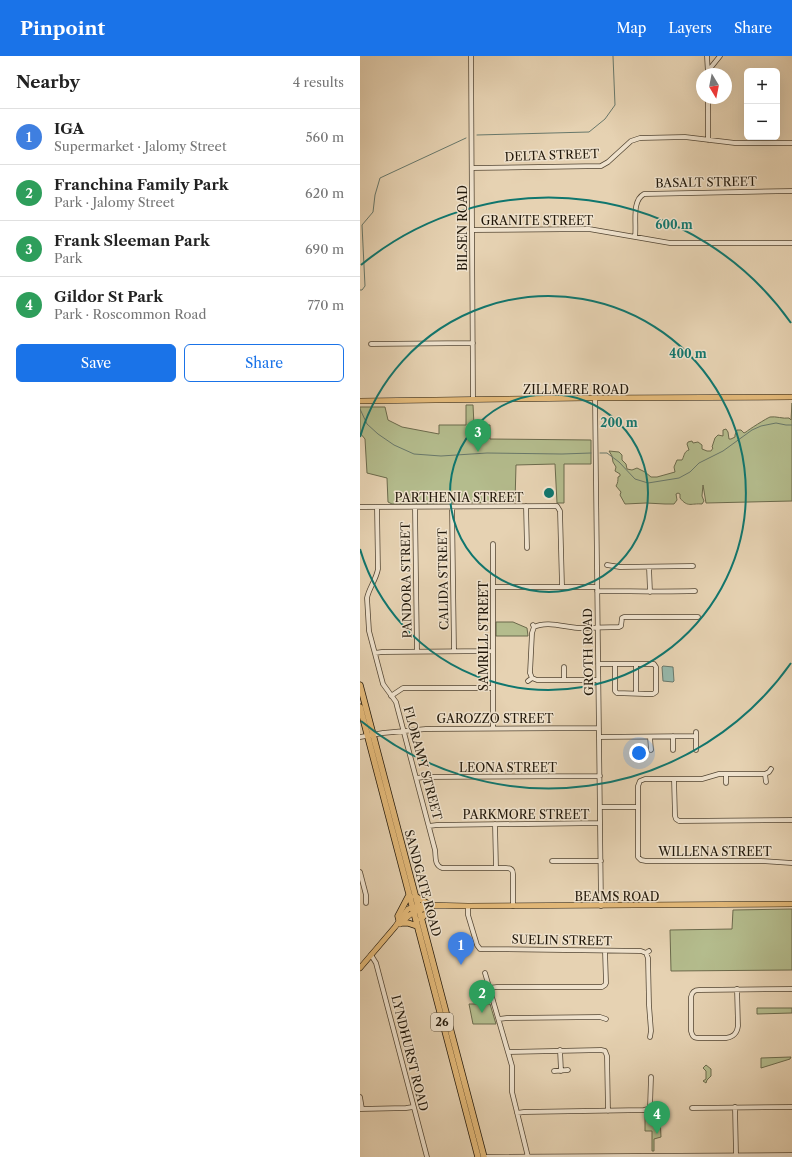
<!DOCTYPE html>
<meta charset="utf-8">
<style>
:root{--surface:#fff;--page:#f6f6f6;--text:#222;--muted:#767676;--line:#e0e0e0;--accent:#1a73e8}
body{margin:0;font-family:"Libre Caslon Text",serif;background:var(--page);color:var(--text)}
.controls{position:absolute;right:12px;top:12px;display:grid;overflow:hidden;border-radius:6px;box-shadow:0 4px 16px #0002}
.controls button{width:36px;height:36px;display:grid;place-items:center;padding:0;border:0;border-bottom:1px solid var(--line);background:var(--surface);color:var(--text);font:20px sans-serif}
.compass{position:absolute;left:336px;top:12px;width:36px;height:36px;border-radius:50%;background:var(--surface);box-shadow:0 4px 16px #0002;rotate:170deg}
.you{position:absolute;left:279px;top:697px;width:14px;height:14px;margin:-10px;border:3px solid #fff;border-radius:50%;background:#1a73e8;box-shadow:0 0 0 6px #1a73e833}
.badge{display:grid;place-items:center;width:26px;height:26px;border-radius:50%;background:var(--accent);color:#fff;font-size:13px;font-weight:700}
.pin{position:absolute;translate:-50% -33px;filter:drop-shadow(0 1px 2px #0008)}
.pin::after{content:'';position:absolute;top:21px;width:14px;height:12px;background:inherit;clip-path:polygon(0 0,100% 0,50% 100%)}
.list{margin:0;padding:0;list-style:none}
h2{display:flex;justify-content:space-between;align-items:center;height:52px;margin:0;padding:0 16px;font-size:17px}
h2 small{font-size:13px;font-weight:400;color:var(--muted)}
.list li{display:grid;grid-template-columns:26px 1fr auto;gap:12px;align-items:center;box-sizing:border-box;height:56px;padding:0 16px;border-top:1px solid var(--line)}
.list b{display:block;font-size:15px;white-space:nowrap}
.list p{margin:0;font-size:13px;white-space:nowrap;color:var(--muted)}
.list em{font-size:13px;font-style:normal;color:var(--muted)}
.actions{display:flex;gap:8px;padding:12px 16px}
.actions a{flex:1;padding:9px 0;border:1px solid var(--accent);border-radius:6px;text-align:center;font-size:14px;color:var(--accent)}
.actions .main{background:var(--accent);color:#fff}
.map{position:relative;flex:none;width:432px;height:1101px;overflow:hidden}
header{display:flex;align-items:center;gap:24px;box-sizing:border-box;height:56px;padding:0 20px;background:var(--accent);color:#fff}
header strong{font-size:19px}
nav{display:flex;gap:22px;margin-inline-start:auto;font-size:14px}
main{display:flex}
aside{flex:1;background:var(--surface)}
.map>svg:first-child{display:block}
.green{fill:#b4bc8d;stroke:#6b6a4c}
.water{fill:#96b8ab;stroke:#68786b}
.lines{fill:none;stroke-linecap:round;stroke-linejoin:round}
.stream{stroke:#68786b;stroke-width:1}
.minor-casing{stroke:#534634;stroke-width:5.5}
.major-casing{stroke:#22180a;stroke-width:6}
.highway-casing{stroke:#22180a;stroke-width:7}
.minor{stroke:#efe2cd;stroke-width:4}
.major{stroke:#e3b979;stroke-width:5}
.highway{stroke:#e3b979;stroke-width:5.5}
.ring{fill:none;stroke:#0f766e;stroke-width:2}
.labels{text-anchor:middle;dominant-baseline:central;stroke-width:3;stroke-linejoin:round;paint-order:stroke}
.shield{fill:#efe2cd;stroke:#605544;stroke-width:1}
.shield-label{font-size:11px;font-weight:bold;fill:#22180a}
.street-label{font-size:12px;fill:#22180a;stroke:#efe2cd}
.centre{fill:#0f766e;stroke:#efe2cd;stroke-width:2}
.ring-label{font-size:12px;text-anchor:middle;font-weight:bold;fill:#0f766e;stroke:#efe2cd;stroke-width:3;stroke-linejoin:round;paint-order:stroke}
</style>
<header>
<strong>Pinpoint</strong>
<nav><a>Map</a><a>Layers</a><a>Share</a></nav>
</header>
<main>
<aside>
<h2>Nearby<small>4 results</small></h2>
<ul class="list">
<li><span class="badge" style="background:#3f7fe0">1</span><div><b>IGA</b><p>Supermarket · Jalomy Street</p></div><em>560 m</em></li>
<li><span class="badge" style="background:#2e9e5b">2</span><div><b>Franchina Family Park</b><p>Park · Jalomy Street</p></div><em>620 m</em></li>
<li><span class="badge" style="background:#2e9e5b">3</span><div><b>Frank Sleeman Park</b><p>Park</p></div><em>690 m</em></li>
<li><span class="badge" style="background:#2e9e5b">4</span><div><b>Gildor St Park</b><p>Park · Roscommon Road</p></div><em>770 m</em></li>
</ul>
<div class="actions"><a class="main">Save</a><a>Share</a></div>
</aside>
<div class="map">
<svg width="432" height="1101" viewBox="0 0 432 1101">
<rect width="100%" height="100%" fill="#e6d2b2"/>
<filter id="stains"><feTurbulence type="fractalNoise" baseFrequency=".005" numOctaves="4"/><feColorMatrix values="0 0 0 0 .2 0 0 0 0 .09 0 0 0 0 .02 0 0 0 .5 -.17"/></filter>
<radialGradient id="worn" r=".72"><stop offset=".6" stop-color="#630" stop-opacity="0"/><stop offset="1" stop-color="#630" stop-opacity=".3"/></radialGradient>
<path class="green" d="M432,347V445L346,447L343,429L342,440L344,445L342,448C331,447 328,452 320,442V438L318,437L316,438L317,444L314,448H305L286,447L265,448L260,439L261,436L256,430C258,427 258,424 258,421L260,420V418L255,415L256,411L253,406L252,400L249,395L259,396L262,399V404L266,408L267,413L272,414L277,412L285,416L291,421H297L315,416L314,411L317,404H322C324,401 324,395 329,394L327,388L328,386L332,385L333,387L338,386L342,389V393L347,395H351L353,392L352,391L355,382L358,379L363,380V374L366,373L368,376L369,383H371L375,381V379L377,374H381L384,377L386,376C388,374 407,362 410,361C416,360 423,363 429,362L431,364Z
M106,349H113L114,369H130V383L231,384V408H204V447H197L195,408L156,409L155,446L32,448L28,446L27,422L7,417L5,383L0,377V351H25L28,364L42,371L79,378V369H106Z
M136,566H153L167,572L168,580H136Z
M432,853V914L311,915L310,874L372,873L373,854Z
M109,948H130L136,968H113Z
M397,952H432V957L397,958Z
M431,1001L430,1003L401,1012V1002Z
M346,1009L351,1013V1020L347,1024L346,1027L343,1025L346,1023V1015L343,1012Z
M285,1058H297L300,1061L301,1081L294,1083V1095H292V1075H285Z"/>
<path class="water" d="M303,610L313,611L314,625L313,626L303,625L302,611Z"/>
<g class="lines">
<path class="stream" d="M117,79L229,76L245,63L255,49L253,0
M0,234H2L5,230L2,169L13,156L15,139L20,122L106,82
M0,353L7,368L18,378L34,389L54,398L81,400L127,397L202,398L231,397
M240,397H247L259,406L275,423L288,427L319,422L330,416L339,407L363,395L392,374L401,370L416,367L426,369H432"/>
<defs>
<path id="minor" d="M111,0L113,343
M347,0L348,18
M348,15L360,0
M348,84V42
M112,112L241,110L248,106L271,85L280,82L325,81L375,87H432
M112,174L229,173L310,187H432
M275,181C277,168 271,145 284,138L432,135
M11,288L113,287
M235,342L241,850
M166,450L167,492
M0,451L197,450L200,455L202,530
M17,451L18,513C16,524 9,532 7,542L9,575L23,628L36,646L37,650L75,794C76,801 74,809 82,812H146C151,812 153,814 153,818V850
M55,451L57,595
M92,451L94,595
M133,488V672
M247,509L260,511L333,510
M289,511L290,536
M133,531H237
M237,535C270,535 302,536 335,535
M173,569L174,571C187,564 207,572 221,572C233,572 246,571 259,571L261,570L262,562L264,561H338
M15,597L22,596L132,595
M238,608H294L296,611V636L293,638H285L257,637L255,635V609
M204,611V624
M172,622L177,624H238
M168,625L172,622L170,617L172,577L174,571
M276,637V609
M31,640L43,632H133
M336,676V694
M313,680V694
M0,681L23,677L66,673L239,672
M239,681L336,680
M290,681L291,694
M411,713L409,716L405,718H359L342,723H285L280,725L278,730V801L281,804L286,805H401L432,807
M366,718V727
M405,718L406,726
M57,722L64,721L240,720
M314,723L315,760L316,763L319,765L432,764
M240,751H278
M135,768L136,812
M69,770L77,769L240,767
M192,805H241
M0,816L6,839V847
M108,850V859L117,889L120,893L281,895L286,897L289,895
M286,897L288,902L289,949L291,975L290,981
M11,899L16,907L67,1101
M125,917L152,1010V1036L168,1101
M129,932L137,931H242L245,929L246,927L245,895
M377,933L378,970C377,978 373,981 366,982H338C333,982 332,979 331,975V941C332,936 334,934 339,934L432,933
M139,963L147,962L240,961L246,963
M200,994L201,1015
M148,996L241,994L245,995L247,1000L248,1055
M194,1015L208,1014
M291,1021L290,1051L292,1052
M0,1041L2,1053
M375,1051L376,1099
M332,1052L432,1051
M0,1053L46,1052L53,1051
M157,1057L164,1056L284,1054L288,1053L290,1051
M126,1101L432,1099"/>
<path id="major" d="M0,345L227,342L432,341
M40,868C51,857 55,853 72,852
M0,912L35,871L45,857L48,853L63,849L108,850L432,848"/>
<path id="highway" d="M0,629L124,1101
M0,651L118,1101
M55,840L70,849
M61,863L71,852
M39,864L38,860L49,839
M41,867H48L57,870"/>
</defs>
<use href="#minor" class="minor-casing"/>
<use href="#major" class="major-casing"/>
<use href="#highway" class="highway-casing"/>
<use href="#minor" class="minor"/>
<use href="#major" class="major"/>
<use href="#highway" class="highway"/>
</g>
<g class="ring">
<circle cx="189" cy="437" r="99"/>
<path d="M0 381A197 197 0 1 1 0 493"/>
<path d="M431 607A296 296 0 0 1 1 665M1 209A296 296 0 0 1 431 267"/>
</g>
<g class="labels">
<rect class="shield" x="71" y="957" width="22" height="18" rx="3"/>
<g class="shield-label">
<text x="82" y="966">26</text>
</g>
<g class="street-label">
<text transform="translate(192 99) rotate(-2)">DELTA STREET</text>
<text transform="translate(346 126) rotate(-1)">BASALT STREET</text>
<text x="177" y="164">GRANITE STREET</text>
<text transform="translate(102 172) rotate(-90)">BILSEN ROAD</text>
<text x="216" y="333">ZILLMERE ROAD</text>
<text x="99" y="441">PARTHENIA STREET</text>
<text transform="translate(83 523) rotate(-91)">CALIDA STREET</text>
<text transform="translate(46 524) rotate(-91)">PANDORA STREET</text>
<text transform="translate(123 580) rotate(-90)">SAMRILL STREET</text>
<text transform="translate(228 596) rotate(-91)">GROTH ROAD</text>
<text x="135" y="662">GAROZZO STREET</text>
<text transform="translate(63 707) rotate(75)">FLORAMY STREET</text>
<text x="148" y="711">LEONA STREET</text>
<text x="166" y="758">PARKMORE STREET</text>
<text x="355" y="795">WILLENA STREET</text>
<text transform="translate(63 827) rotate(75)">SANDGATE ROAD</text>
<text x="257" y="840">BEAMS ROAD</text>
<text transform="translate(202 884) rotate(1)">SUELIN STREET</text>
<text transform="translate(50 997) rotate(76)">LYNDHURST ROAD</text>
</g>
</g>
<circle cx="189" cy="437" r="6" class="centre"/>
<g class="ring-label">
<text x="314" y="173">600 m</text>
<text x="328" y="302">400 m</text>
<text x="259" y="371">200 m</text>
</g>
<rect width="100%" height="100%" filter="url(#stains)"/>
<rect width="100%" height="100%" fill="url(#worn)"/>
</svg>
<div class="controls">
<button>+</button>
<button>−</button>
</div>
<svg class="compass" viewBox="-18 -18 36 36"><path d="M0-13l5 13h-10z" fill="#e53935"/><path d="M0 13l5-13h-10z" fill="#767676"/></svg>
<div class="you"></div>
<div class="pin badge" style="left:101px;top:909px;background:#3f7fe0">1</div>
<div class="pin badge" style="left:122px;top:957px;background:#2e9e5b">2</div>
<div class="pin badge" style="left:118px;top:396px;background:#2e9e5b">3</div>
<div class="pin badge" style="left:297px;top:1078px;background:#2e9e5b">4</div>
</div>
</main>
